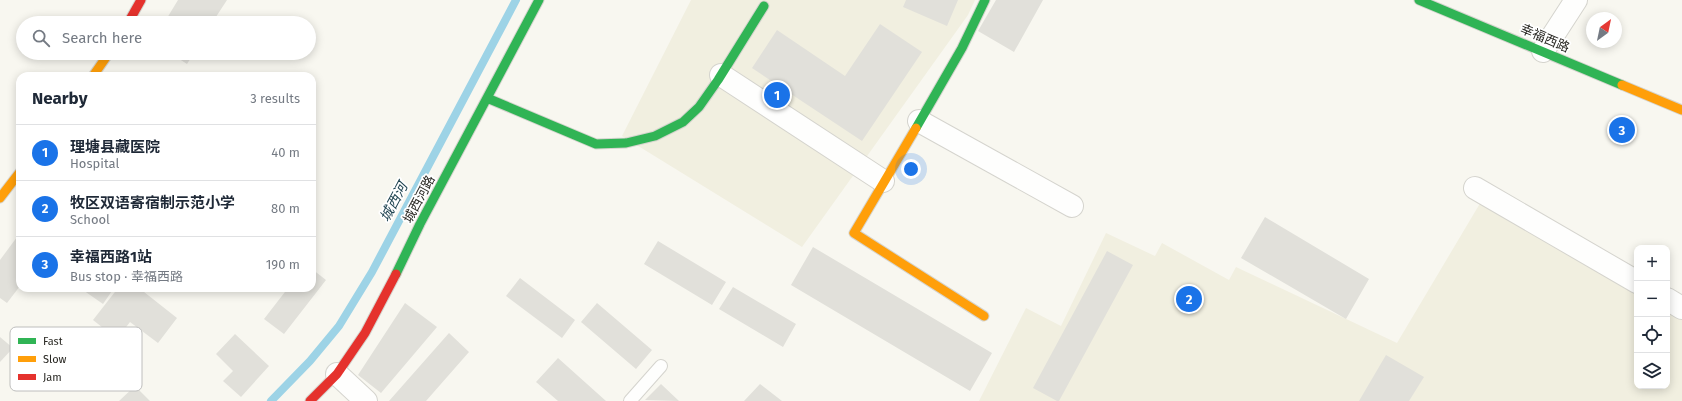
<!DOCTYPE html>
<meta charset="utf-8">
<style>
:root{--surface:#fff;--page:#f6f6f7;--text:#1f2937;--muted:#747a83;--line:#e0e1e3;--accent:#1a73e8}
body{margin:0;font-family:"Fira Sans","Noto Sans SC",sans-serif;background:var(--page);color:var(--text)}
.controls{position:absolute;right:12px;bottom:12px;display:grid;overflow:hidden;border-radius:8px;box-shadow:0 2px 10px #0003}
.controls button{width:36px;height:36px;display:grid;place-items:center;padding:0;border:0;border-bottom:1px solid var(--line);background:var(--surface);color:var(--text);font:20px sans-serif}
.compass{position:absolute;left:1586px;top:12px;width:36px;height:36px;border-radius:50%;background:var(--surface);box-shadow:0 2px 10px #0003;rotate:33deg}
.you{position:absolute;left:911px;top:169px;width:14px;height:14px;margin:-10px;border:3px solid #fff;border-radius:50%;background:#1a73e8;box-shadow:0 0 0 6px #1a73e833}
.badge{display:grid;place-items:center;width:26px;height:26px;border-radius:50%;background:var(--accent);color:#fff;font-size:13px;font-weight:700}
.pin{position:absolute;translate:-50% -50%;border:2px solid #fff;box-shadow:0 1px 4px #0006}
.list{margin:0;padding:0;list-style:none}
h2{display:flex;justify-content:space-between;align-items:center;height:52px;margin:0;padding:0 16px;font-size:17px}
h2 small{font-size:13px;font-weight:400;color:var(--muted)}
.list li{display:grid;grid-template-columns:26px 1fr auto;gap:12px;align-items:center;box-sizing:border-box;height:56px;padding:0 16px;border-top:1px solid var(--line)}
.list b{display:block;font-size:15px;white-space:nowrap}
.list p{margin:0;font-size:13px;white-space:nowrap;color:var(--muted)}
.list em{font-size:13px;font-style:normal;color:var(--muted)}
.icon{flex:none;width:22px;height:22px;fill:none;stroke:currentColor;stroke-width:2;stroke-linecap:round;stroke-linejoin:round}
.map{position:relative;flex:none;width:1682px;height:401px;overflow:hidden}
.search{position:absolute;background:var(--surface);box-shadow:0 2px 10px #0003;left:16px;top:16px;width:300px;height:44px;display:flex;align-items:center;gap:10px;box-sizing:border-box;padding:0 14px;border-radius:22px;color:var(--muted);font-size:15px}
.panel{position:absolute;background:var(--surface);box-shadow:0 2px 10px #0003;left:16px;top:72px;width:300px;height:220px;border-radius:12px}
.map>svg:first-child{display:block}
.built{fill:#f1efe0}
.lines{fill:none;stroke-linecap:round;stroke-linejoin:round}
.stream{stroke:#9dd3e6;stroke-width:8}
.building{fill:#e1e0da}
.lane-casing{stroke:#d5d4ce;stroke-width:14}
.street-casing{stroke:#d5d4ce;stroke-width:24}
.fast-casing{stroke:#d5d4ce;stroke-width:11}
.slow-casing{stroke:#d5d4ce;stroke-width:11}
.jam-casing{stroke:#d5d4ce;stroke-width:11}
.lane{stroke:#fefefd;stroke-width:12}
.street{stroke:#fefefd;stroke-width:22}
.fast{stroke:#30b455;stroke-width:9}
.slow{stroke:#ff9f0a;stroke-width:9}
.jam{stroke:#e5322d;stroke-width:9}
.labels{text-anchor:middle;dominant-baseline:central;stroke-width:3.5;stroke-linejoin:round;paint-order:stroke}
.street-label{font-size:13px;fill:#282722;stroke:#fff}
.water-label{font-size:14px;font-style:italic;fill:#204451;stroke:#fff}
.key{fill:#fff;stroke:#bebebd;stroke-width:1}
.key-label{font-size:11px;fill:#282722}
</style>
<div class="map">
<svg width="1682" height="401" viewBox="0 0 1682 401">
<rect width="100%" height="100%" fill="#f8f7f0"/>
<path class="built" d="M691,0H975L968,15L802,247L622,136Z
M1482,200L1637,291V386H1667V308L1682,317V401H979L1026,308L1061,326L1106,233L1155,256L1162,243L1229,280L1236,267L1397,343Z"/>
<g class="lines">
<path class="stream" d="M271,401L310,361L339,326L372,272L516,0"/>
</g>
<path class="building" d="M178,0H227L212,23H164Z
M906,0H958L947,26L903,7Z
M996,0H1043L1014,52L978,31Z
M880,24L922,52L862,141L752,68L777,30L845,76Z
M170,53H194L187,64Z
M1265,217L1369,279L1346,319L1241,258Z
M20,233V286L7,303L0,298V260Z
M658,241L726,282L712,305L644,264Z
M813,247L992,353L970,391L791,285Z
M1107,251L1133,265L1059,401H1057L1033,388Z
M312,269L326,280L284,334L264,319L288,288H312Z
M520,278L575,320L562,338L506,296Z
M733,287L796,324L783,347L719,309Z
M80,288H114L103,304Z
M118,288H139L177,318L158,343L130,322L117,339L93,320Z
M405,303L437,327L381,393L358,375Z
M597,303L652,350L636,369L581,322Z
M449,333L469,352L426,401H389Z
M235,334L269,366L241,397L223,381L233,371L216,354Z
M0,337L13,348L0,362Z
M1386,355L1424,377L1409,401H1359Z
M558,358L606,401H558L536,382Z
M661,384L679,401L645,400Z
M760,384L782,401H744Z
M135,386L150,401H119Z"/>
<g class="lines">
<defs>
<path id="lane" d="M630,401L661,366"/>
<path id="street" d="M1543,51L1576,0
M721,75L883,181
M919,121L1072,206
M1475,188L1637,282
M1667,299L1682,308
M337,374L366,401"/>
<path id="fast" d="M1419,0L1622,85
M487,98L596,144L626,143L655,136L683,122L699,107L718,80L764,6
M916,128L962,48L985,0
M396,274L420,224L539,0"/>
<path id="slow" d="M93,76L109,53
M1622,85L1682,110
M916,128L854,233L984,316
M0,198L20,172"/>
<path id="jam" d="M128,23L141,0
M310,401L337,374L365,333L396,274"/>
</defs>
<use href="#lane" class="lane-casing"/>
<use href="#street" class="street-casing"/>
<use href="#fast" class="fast-casing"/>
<use href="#slow" class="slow-casing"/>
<use href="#jam" class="jam-casing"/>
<use href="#lane" class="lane"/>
<use href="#street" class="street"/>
<use href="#fast" class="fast"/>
<use href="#slow" class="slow"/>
<use href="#jam" class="jam"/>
</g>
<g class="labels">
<g class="street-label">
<text transform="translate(1545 38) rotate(23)">幸福西路</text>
<text transform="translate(419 199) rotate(-62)">城西河路</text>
</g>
<g class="water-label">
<text transform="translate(394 202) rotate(-62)">城西河</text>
</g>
</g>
<rect x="10" y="327" width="132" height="64" rx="6" class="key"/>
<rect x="18" y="338" width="18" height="6" fill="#30b455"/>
<rect x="18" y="356" width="18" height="6" fill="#ff9f0a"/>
<rect x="18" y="374" width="18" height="6" fill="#e5322d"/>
<g class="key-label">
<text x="43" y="345">Fast</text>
<text x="43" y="363">Slow</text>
<text x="43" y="381">Jam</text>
</g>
</svg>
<div class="controls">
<button>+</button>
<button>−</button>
<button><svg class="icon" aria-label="locate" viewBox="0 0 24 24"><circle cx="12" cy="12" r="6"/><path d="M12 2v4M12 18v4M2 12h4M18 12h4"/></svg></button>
<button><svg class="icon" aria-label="layers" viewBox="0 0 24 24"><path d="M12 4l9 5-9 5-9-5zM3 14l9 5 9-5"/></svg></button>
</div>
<svg class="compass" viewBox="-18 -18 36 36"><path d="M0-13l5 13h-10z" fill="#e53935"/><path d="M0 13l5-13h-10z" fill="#747a83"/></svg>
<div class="you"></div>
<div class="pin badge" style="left:777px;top:95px">1</div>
<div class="pin badge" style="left:1189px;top:299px">2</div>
<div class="pin badge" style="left:1622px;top:130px">3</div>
<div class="search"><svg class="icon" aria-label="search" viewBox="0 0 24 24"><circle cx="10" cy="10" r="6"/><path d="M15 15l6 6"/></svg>Search here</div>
<section class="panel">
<h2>Nearby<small>3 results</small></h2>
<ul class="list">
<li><span class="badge">1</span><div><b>理塘县藏医院</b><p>Hospital</p></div><em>40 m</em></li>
<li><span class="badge">2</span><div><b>牧区双语寄宿制示范小学</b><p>School</p></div><em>80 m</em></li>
<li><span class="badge">3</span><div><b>幸福西路1站</b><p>Bus stop · 幸福西路</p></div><em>190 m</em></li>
</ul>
</section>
</div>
